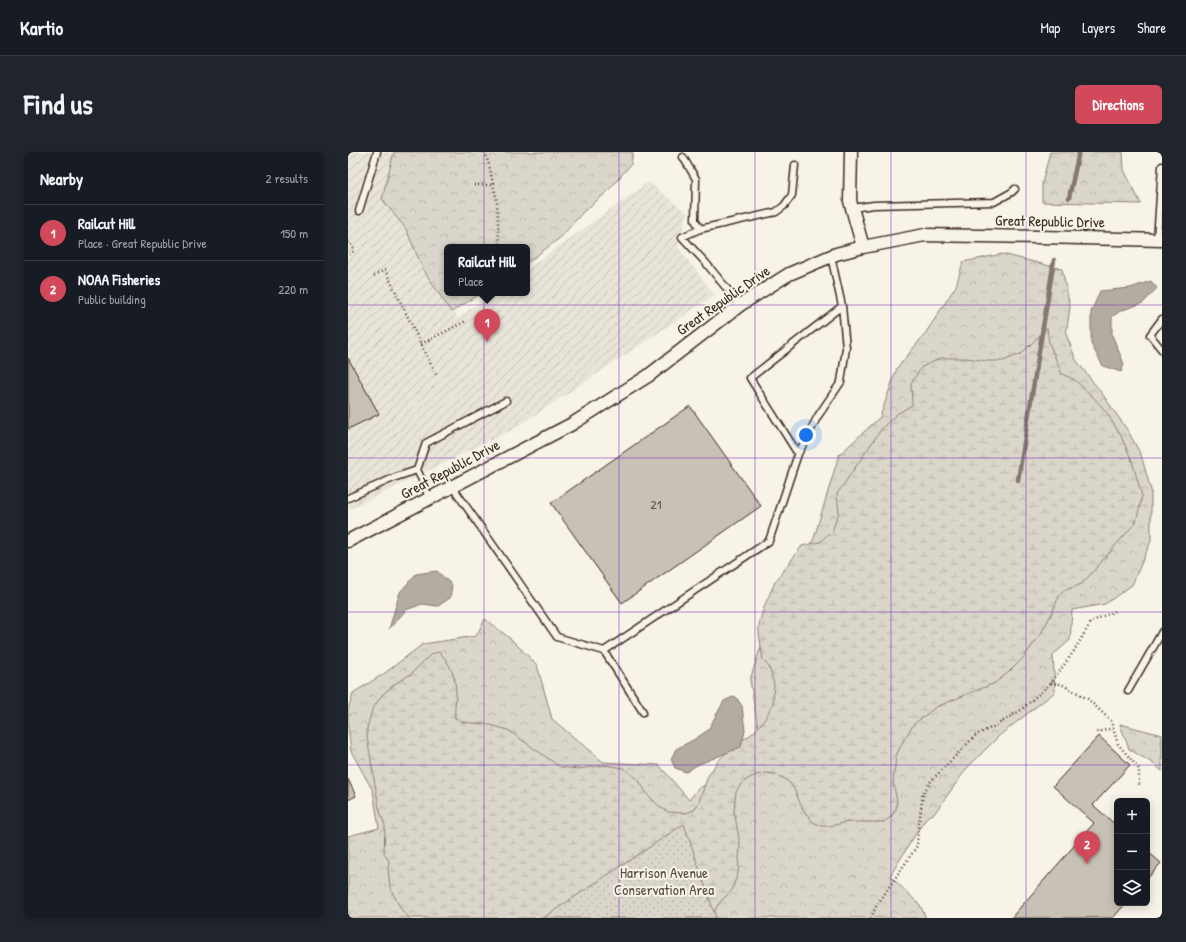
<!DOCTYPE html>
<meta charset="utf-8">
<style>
:root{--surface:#171b24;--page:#20242c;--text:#f1f3f6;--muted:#9ea1a6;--line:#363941;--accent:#d1495b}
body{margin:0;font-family:"Patrick Hand",sans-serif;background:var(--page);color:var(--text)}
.controls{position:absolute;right:12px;bottom:12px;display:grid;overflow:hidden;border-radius:6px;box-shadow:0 2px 10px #0003}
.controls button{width:36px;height:36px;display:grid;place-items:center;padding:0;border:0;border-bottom:1px solid var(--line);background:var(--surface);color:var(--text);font:20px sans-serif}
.you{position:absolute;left:458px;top:283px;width:14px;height:14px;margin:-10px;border:3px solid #fff;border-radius:50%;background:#1a73e8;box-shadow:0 0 0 6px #1a73e833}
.badge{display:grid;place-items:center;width:26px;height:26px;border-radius:50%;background:var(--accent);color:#fff;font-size:13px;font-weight:700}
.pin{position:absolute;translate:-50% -33px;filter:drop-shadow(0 1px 2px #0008)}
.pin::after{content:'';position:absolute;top:21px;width:14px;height:12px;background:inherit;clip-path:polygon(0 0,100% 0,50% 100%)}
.popup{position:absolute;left:96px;top:92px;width:86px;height:52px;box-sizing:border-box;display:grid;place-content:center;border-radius:6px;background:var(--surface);filter:drop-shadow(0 1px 3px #0005);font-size:13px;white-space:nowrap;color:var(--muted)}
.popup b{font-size:15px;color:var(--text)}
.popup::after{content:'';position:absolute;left:50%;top:100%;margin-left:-8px;border:8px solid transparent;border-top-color:var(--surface)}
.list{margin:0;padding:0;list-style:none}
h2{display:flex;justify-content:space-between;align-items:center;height:52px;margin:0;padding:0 16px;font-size:17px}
h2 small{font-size:13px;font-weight:400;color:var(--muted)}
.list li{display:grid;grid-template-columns:26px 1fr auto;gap:12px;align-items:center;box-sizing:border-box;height:56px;padding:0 16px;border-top:1px solid var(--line)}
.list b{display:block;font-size:15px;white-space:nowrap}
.list p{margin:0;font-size:13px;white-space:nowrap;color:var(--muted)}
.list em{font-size:13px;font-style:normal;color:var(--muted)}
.icon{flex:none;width:22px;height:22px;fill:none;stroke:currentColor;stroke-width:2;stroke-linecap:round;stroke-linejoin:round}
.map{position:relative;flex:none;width:814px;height:766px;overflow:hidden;border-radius:6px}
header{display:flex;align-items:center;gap:24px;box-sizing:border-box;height:56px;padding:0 20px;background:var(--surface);border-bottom:1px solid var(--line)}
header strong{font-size:19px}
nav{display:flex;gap:22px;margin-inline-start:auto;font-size:14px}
.intro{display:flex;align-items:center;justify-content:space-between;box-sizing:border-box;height:96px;padding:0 24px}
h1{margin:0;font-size:28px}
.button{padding:10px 18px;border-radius:6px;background:var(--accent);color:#fff;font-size:14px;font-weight:700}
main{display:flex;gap:24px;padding:0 24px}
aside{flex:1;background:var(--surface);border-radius:6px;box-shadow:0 2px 10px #0003}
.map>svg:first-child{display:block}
.industrial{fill:url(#industrial-furrows)}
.forest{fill:url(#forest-crowns);stroke:#8b8074}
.wetland{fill:url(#wetland-marsh);stroke:#8b8074}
.park{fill:url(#park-dots);stroke:#8b8074}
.water{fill:#b4aca0;stroke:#84786c}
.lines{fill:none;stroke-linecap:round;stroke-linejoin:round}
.stream{stroke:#84786c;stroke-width:4.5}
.building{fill:#c8c1b6;stroke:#3b2a1e}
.service-casing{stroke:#3b2a1e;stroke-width:9}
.minor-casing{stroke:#3b2a1e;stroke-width:15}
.path{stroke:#3b2a1e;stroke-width:2.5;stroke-dasharray:1 3;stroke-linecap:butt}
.service{stroke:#f7f3e8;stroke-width:6}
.minor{stroke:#f7f3e8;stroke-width:12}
.grid{fill:none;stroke:#7b2cbf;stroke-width:1;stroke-opacity:0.55}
.labels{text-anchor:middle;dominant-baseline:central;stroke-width:4;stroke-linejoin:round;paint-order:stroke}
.number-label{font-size:13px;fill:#5e5044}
.street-label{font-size:15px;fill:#3b2a1e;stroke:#f7f3e8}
.park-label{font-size:15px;fill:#5b4c41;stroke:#f7f3e8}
</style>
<header>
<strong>Kartio</strong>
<nav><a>Map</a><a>Layers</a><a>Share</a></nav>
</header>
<div class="intro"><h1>Find us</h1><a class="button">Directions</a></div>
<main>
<aside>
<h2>Nearby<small>2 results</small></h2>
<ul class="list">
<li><span class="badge">1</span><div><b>Railcut Hill</b><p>Place · Great Republic Drive</p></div><em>150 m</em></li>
<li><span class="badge">2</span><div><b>NOAA Fisheries</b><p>Public building</p></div><em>220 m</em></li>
</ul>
</aside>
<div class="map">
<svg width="814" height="766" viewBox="0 0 814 766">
<defs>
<pattern id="industrial-furrows" width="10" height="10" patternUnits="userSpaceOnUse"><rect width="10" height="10" fill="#e9e4d9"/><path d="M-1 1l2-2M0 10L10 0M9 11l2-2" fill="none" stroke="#c9c4ba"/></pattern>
<pattern id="forest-crowns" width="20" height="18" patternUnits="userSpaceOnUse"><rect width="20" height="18" fill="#dbd6cb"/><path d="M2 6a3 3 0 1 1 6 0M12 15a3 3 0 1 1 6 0" fill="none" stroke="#bdb8ae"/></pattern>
<pattern id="wetland-marsh" width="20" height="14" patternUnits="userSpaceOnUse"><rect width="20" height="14" fill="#dbd6cb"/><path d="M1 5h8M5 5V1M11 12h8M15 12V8" fill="none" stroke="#bdb8ae"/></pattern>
<pattern id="park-dots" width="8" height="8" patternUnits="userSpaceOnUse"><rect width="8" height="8" fill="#dbd6cb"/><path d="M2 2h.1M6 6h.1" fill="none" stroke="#bdb8ae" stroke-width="1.8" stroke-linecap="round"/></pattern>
</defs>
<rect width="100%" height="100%" fill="#f7f3e8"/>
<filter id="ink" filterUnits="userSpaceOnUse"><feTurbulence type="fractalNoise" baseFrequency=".025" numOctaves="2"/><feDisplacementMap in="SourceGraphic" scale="8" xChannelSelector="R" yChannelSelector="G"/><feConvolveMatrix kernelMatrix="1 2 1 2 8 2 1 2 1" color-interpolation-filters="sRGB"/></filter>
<g filter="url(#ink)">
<path class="industrial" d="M0,0H47L41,38L110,166L145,141H179V117L301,30L339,61L330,95L367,143L166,277L0,358Z"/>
<path class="forest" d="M46,0H285L283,12L259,40L235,60L213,85L179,111V95H99V141H134L103,160L75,117L58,77L34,47Z
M702,0H775L776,18L793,52L694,50V31Z
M654,102L714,117L722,155L718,182L728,208L755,243L780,279L793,303L803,338V389L784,433L757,452L724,458L722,488L705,503L707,540L652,583L619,616L586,662L580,664L570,678L542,724L572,753L578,766H0V684L31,676L25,639L3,599L0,574V558L5,541L37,521L75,492L128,484L137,467L164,488L189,513L204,567L255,610L311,613L341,648L351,636L415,605L402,528L414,491L434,455L466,386L491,303L532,265L549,216L577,182L608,134L615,110Z
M772,572L814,583V619L806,612L781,597Z"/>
<path class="wetland" d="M699,176L701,191L714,222L727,228L747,247L759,261L773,284L784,309L794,344L788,370L734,432L717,438L711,444L704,461L691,485L674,507L661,520L647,531L588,555L566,572L556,587L548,604L545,631L549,648L548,657L543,665L536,670H500L482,674H473L465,670L454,656L447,639L442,631L435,626L426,622L417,621L408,623L400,627L393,632L388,640L386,658L392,693L390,721L384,738L371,751L363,766H62L55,760L46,744L42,735L40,717L41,709L36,701L37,674L31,656L19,585V576L24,558L34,543L48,531L63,522L83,502L91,500C102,510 108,526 108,541C108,550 106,557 107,566L115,570L143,573L160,578L212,615L230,617L257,613L275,616L290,627L299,642L312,655L320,660L338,661L346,658L351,650L360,624L370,609L383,596L405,581L417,567L425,551L426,532L421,515L415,508L411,481V472L416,455L427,430L454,394L472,390L485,377L491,360L489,342L535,275L549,262L564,253L563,231L574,215L593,206H618L639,209H655L673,202Z"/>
<path class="park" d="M336,672L368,766H195Z"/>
<path class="water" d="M803,129L809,136L795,151L772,159L764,165V183L776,212L773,220L755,214L743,192V160L752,139L782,136Z
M89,419L104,433L102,446L90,454L74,452L58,458L41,477L52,440L68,422Z
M387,544L394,554L397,579L393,595L349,613L338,620L327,616L323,607L328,597L347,587L360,578L376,549Z"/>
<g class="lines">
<path class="stream" d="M721,46L731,0
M670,328L706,108"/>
</g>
<path class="building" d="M0,206L31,262L0,277Z
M342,254L413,354L274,451L203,351Z
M751,584L782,613L745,653L769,674V751H778L765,766H663L746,671L705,634Z
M0,627L8,644L0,648Z
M799,699L813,711L799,727Z"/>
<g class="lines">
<defs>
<path id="service" d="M335,5L348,27L347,68L352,77
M504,56L526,53L646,50L664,40L667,37
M11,59L29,0
M809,88L814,14
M392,153L358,111L334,85L352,77L428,60L436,54L444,43L447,13
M814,167L802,183L814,198
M450,302L470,264L493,230L498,196L494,154
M104,334L209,485L256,499
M0,346L48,325L69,318
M81,347L77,334L69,318L78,291L158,249
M780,539L814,480
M295,560L256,499L421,389L450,302L402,226L494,154L483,104"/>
<path id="minor" d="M503,0L502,49L515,95
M0,389L224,272L300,224L392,153L441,122L488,102L515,95L577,83L692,85L814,88"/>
</defs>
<use href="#service" class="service-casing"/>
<use href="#minor" class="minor-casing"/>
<path class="path" d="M137,0L141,13L149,50L151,91
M126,33H145
M0,90L5,95L6,99L0,103
M26,124L37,118L89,225
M73,192L118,169
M703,531L713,532L740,547L763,569L765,576L746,581
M765,576L770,592L791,617V635
M523,766L527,756L569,694L570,678L575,642L583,629L628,583L647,574L673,558L703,531L726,499L743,470L753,465L768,459"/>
<use href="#service" class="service"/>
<use href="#minor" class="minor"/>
</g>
</g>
<path class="grid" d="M136,0V766M271,0V766M407,0V766M543,0V766M678,0V766M0,153H814M0,306H814M0,460H814M0,613H814"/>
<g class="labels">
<g class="number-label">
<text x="308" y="352">21</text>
</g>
<g class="street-label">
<text transform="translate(702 69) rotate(1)">Great Republic Drive</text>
<text transform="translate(375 148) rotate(-35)">Great Republic Drive</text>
<text transform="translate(102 317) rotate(-28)">Great Republic Drive</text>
</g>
<g class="park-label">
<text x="316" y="720">Harrison Avenue<tspan x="316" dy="17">Conservation Area</tspan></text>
</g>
</g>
</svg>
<div class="controls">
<button>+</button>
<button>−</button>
<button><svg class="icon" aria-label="layers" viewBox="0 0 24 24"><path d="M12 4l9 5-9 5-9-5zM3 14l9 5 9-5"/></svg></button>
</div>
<div class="you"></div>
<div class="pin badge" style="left:139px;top:190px">1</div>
<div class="popup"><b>Railcut Hill</b>Place</div>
<div class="pin badge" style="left:739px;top:712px">2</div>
</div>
</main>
